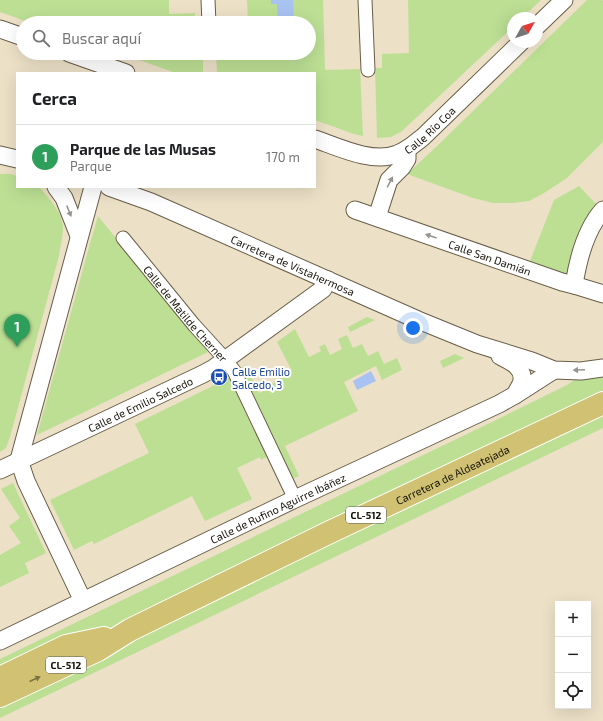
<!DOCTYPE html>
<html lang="es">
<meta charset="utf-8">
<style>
:root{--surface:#fff;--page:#f2f2f2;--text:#202124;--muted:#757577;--line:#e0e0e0;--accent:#d93025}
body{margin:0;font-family:"Exo 2",sans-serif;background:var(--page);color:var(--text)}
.controls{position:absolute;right:12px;bottom:12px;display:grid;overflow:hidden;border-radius:0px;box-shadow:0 4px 16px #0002}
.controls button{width:36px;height:36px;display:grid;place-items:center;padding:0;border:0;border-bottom:1px solid var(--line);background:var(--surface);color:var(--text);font:20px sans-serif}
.compass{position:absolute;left:507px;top:12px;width:36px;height:36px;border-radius:50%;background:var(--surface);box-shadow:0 4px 16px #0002;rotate:51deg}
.you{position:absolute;left:413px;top:328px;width:14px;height:14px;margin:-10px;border:3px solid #fff;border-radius:50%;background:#1a73e8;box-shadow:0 0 0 6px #1a73e833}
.badge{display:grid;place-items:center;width:26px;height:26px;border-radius:50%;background:var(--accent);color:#fff;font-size:13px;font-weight:700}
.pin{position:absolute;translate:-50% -33px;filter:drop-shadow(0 1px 2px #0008)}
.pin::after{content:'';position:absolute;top:21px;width:14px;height:12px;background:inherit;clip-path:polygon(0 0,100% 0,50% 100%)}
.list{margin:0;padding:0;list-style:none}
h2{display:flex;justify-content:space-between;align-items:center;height:52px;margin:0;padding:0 16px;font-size:17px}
h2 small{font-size:13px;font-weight:400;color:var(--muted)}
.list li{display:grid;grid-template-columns:26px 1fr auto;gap:12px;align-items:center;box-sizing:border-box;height:64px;padding:0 16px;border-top:1px solid var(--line)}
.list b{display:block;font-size:15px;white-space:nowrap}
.list p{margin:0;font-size:13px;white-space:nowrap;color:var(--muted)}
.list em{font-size:13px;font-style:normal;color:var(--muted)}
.icon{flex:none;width:22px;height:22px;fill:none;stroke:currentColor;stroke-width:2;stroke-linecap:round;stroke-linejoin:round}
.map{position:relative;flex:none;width:603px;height:721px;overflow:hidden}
.search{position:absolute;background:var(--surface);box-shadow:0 4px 16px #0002;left:16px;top:16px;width:300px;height:44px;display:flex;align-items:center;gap:10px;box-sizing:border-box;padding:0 14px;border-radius:22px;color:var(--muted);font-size:15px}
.panel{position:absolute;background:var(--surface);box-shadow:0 4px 16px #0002;left:16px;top:72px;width:300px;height:116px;border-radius:0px}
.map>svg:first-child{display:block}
.green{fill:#bcdf94}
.water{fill:#a8c2f1}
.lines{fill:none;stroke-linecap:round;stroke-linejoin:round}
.pedestrian-casing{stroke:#685d48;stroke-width:15}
.minor-casing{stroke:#685d48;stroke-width:19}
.primary-casing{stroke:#fff;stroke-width:24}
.pedestrian{stroke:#fff;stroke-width:13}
.minor{stroke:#fff;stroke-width:17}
.primary{stroke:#d1c273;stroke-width:22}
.oneway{fill:#979591}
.oneway2{fill:#7d7344}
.labels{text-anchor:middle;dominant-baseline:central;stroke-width:4;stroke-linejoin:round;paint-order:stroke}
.shield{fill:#fff;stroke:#5d5a54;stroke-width:1}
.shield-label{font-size:10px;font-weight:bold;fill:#17130a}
.street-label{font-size:11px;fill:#17130a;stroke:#fff}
.transit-label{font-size:11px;fill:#164399;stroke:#fff;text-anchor:start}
</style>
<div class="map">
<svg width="603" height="721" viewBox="0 0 603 721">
<rect width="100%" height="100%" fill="#ece0c7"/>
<path class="green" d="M0,0H169V14L195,13V23H31L0,12Z
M247,0H323L325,70L360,69L363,136L354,134L315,120V73H217L216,53H309V23H248Z
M408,0H541L522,18H513V27L402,131L391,137L377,138L375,68H382V54L409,53Z
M587,0H602L603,1V142L567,178L544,193L529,201L512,203H493L473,198L407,174L436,147Z
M119,53H203V73H176Z
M0,174H10L17,176V187H39L41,189C49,198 63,214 63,227C63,237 60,247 59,256L10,437L6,448L0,452Z
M579,186L597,205L581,232L565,279L528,266L554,200Z
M98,216L208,352L37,435L91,240Z
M367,317L375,320L350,332L348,327Z
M295,329L309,357L321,351L319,347L325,344L330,355L342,349L338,339L347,335L353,348L362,344L368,356L378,351L384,364L397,358L402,370L382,380L376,366L344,382L358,411L285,446L299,476L292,479L241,368L245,365L259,393L266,390V389L270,387V385L280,379V378L287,375V373L292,371L277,342Z
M455,354L464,358L443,368L440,361Z
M603,373V392L108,630L0,672V659L496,420L567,385L577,378Z
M229,378L267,457L261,460L260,457L237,468L252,499L205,521L192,496L94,544L92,541L74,550L50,500L149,453L135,424Z
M603,414V428L0,718V703L149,630Z
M13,483L46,553L25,563L29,573L0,587V555L21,543L9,526L20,518L1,489Z"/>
<path class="water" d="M271,0H293L294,23H278L277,4H271Z
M371,371L376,381L357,390L353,381Z"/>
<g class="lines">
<defs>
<g id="pedestrian">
<path d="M208,0L209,23"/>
<path d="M365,0L368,70"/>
<path id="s1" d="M123,238L194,325L225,359L234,371L295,499"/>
</g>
<g id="minor">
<path d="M537,26L564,0"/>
<path d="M0,29L23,37"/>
<path d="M69,53L126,73"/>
<path id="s2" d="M315,139C338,147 373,164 397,154C407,151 414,144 423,137L521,42"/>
<path d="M0,155L17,159"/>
<path d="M56,187L64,198L79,236"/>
<path id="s3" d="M109,187L151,202L418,320L477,344L532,361L554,370L581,371L603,368"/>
<path id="s4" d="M355,210L562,282L574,285L603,294"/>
<path d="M377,217L389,180L402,167L407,159V149"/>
<path d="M574,285C578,259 585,230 603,210"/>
<path d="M500,356C510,361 524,367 522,381C521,385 517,391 515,395"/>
<path id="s5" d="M0,470L203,374L214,368L323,289L328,280"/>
<path d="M83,601L26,481L19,460L93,187"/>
<path id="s6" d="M0,641L295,499L499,404L515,395L554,370"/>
</g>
<g id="primary">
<path d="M0,678L66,646L104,638"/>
<path id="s7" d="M0,696L98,650L130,630L328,533L603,403"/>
</g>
</defs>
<use href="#pedestrian" class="pedestrian-casing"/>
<use href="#minor" class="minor-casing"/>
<use href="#primary" class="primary-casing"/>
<use href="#pedestrian" class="pedestrian"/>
<use href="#minor" class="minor"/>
<use href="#primary" class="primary"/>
</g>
<defs><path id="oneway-solid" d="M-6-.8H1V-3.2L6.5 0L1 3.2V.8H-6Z"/></defs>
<g class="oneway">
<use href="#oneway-solid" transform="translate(390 182) rotate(-62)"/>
<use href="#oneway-solid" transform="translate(69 211) rotate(68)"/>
<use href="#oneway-solid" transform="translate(431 236) rotate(-161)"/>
<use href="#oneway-solid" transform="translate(579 370) rotate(177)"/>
</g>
<use class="oneway2" href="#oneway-solid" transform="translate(35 679) rotate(-25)"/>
<defs>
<symbol id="bus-disc" viewBox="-11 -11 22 22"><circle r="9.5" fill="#1a4fb4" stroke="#fff"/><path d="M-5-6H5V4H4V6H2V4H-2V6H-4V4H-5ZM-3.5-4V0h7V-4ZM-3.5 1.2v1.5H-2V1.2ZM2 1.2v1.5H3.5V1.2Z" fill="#fff"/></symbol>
</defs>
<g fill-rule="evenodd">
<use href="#bus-disc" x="209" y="367" width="20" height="20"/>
</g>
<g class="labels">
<g class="shield">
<rect x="346" y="507" width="40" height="16" rx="3"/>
<rect x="46" y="657" width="40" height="16" rx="3"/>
</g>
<g class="shield-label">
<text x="366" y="515">CL-512</text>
<text x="66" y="665">CL-512</text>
</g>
<g class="street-label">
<text stroke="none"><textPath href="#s2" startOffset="126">Calle Río Coa</textPath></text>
<text stroke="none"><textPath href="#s4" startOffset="143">Calle San Damián</textPath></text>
<text stroke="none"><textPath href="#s3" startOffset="200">Carretera de Vistahermosa</textPath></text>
<text stroke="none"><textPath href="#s1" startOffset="98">Calle de Matilde Cherner</textPath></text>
<text stroke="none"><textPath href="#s5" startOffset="155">Calle de Emilio Salcedo</textPath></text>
<text stroke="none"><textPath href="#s7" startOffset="504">Carretera de Aldeatejada</textPath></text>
<text stroke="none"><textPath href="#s6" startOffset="308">Calle de Rufino Aguirre Ibáñez</textPath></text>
</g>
<g class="transit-label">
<text x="232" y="371">Calle Emilio<tspan x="232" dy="13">Salcedo, 3</tspan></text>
</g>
</g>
</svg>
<div class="controls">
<button>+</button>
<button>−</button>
<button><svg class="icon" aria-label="locate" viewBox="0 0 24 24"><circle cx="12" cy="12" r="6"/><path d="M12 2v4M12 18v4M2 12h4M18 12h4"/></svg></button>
</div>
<svg class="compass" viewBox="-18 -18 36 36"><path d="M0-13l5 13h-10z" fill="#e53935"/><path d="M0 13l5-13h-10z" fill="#757577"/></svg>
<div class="you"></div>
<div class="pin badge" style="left:17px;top:347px;background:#2e9e5b">1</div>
<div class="search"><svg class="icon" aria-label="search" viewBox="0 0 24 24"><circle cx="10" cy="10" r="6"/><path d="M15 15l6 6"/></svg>Buscar aquí</div>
<section class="panel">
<h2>Cerca<small></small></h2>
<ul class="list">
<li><span class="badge" style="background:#2e9e5b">1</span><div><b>Parque de las Musas</b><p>Parque</p></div><em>170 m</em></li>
</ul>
</section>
</div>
